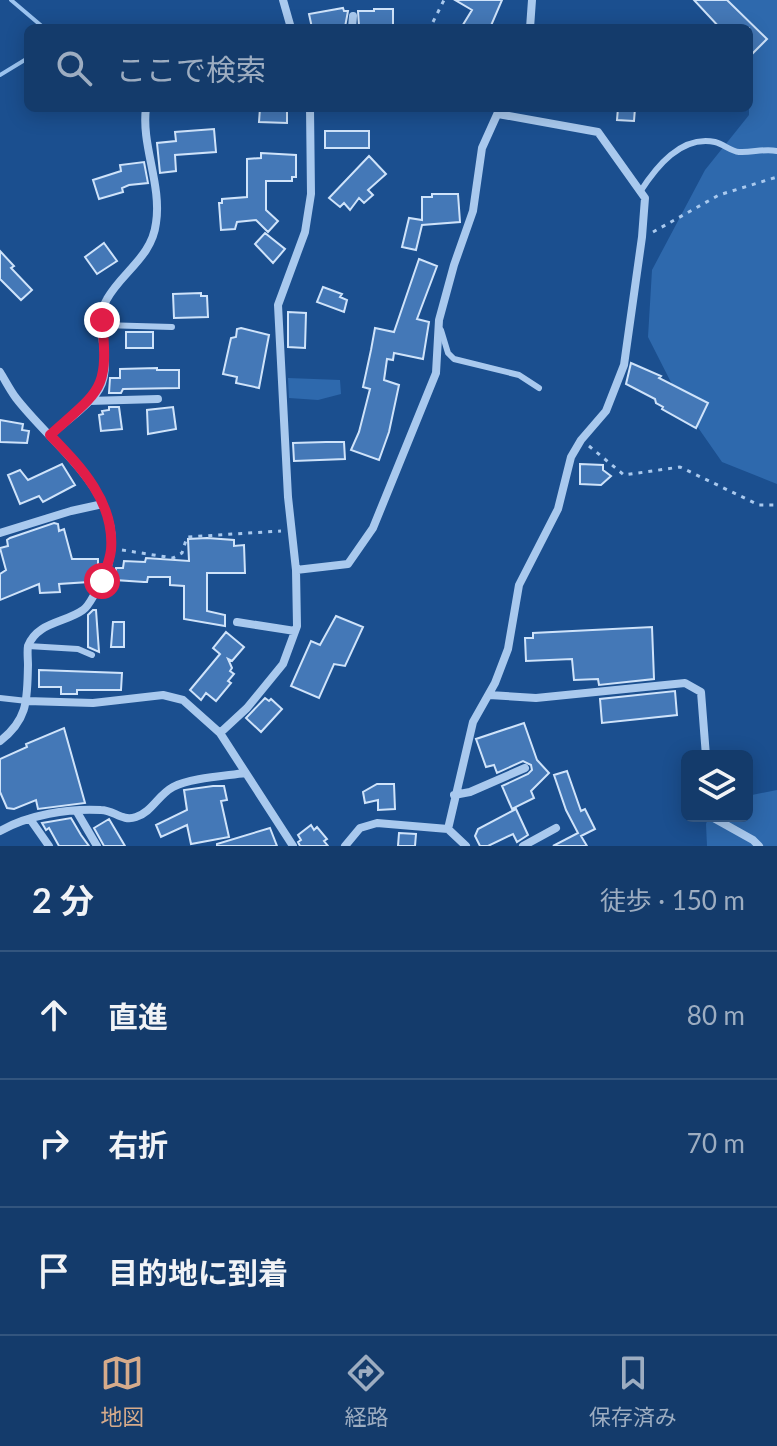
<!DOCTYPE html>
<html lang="ja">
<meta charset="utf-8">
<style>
:root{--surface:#143b6b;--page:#1d4271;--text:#f1f3f6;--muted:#9dadc1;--line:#33557e;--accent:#d6ab8b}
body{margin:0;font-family:Lato,"Noto Sans JP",sans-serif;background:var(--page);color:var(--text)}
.controls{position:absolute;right:24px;bottom:24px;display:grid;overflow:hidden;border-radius:12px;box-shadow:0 4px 20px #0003}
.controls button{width:72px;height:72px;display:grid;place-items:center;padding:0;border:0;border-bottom:2px solid var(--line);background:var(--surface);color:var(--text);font:40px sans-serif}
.stop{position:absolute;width:24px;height:24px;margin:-18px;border:6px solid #e11d48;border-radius:50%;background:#fff}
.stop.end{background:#e11d48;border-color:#fff;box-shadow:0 2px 8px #0008}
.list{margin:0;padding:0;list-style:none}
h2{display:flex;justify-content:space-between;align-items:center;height:104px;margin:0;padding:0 32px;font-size:34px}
h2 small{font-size:26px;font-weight:400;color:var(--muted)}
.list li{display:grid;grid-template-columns:52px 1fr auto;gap:24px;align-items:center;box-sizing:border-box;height:128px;padding:0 32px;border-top:2px solid var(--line)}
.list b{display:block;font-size:30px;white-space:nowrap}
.list em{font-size:26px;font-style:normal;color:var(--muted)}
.icon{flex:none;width:44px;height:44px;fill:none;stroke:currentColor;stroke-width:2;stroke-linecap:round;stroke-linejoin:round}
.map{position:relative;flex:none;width:777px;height:846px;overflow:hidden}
.search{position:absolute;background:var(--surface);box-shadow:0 4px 20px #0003;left:24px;right:24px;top:24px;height:88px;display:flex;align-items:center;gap:20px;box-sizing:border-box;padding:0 28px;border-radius:12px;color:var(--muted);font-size:30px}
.sheet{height:488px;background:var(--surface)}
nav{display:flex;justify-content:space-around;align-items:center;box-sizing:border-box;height:112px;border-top:2px solid var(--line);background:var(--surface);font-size:22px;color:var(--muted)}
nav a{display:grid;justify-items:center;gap:4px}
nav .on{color:var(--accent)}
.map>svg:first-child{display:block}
.green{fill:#2e69ad}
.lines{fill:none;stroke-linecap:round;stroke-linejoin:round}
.stream{stroke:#9cc4f0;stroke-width:4}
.building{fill:#4478b7;stroke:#cfe3fa;stroke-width:2}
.path{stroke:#a9c9ee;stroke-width:3;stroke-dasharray:4 6;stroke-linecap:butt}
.lane{stroke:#a9c9ee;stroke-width:6}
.street{stroke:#a9c9ee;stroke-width:8}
.route{stroke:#e11d48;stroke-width:10}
</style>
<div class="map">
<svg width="777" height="846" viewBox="0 0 777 846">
<rect width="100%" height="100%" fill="#1b4f8f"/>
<path class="green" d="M709,0H777V484L722,462L683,406L648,337L652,270L705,170L749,115V28Z
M288,378L340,380L341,394L318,400L289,398Z
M777,790V846H707L706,824L709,816H747V796Z"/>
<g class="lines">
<path class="stream" d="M11,0L44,28
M0,75L28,58"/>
</g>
<path class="building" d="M455,0H502L490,28H461L472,10Z
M694,0H727L767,39L749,57V28H720Z
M343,8L344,11H348L345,27L312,28L309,14Z
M374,9H393V28L359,26L358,11H374Z
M260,108H287V123L259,122Z
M618,108H635L634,121L617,120Z
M214,129L216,152L175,155L176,171L160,173L157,143L176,141L175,132Z
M325,131H369V148H325Z
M261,153L296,155V177H292V181H266V210L278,221L268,232L256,220L237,222L235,229L221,230L219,203H222V199L247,197V159L261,158Z
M369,156L386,174L368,190L373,195L364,203L359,198L350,210L344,203L340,207L329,198Z
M144,162L148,183L129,185L122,188L123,192L99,199L93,180L121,171L120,165Z
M432,194H458L460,222L422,225L416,250L402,247L409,218L422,220V197H432Z
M265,233L285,249L273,263L255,244Z
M104,243L117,261L97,274L85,257Z
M0,251L14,266L11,268L32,290L21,300L0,279Z
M419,259L437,266L417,319L429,322L423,359L394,353L393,360L387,359L384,380L399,385L389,432L379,460L351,450L359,432L370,389L363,387L371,350L375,328L394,332Z
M323,287L342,294L340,297L347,300L344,312L317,302Z
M201,293V296H207L208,317L174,318L173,294Z
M288,312L306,313L305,348L288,347Z
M241,328L269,335L259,388L236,383L237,377L223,374L231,338L236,337L237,329Z
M126,332H153V348H126Z
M631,363L661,376L659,378L708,403L696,428L662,409L663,407L656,403L655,399L626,384Z
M157,368V370H179V388L123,389L121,393H109L110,378H120V369Z
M109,407H119L122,429L101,431L99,415L103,414L102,411L109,410Z
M173,407L176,429L148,434L147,410Z
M0,420L23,424L22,430L29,431L27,443L0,442Z
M326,442H344L345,459L294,461L293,443Z
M62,464L75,485L43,502L39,496L20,504L8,475L20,470L28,480Z
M580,464L603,465V470L611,476L601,485L580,484Z
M54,523L58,524L59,531L64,529L72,559H98V569L96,574H93V579H89V582L59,584L60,592L40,593L39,584L0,600V574L6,570L0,548L8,546L7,540L10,538Z
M207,538L234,540V546L244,545L245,573H207V611L225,615V626L184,619V586L170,585V577H148L147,582H144L115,580L116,568H123L124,561L145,562L146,558L189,561L188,539Z
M93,610H96L99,652L88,647V615Z
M336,616L363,627L345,666L334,664L319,698L291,686L311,641L320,645Z
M113,622H124V647H111Z
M652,627L654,679L599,685L598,679L574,680L572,659L526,661L525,638H533V633Z
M226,632L244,647L232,661L228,659L232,668L230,671L234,674L228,681L231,683L216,701L206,693L201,700L190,690L220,654L213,648Z
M39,670L122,673L121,690H77V694H61V687H39Z
M675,691L677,715L602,723L600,699Z
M265,698L269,701L271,699L282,709L261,732L246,718Z
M524,723L537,760L549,773L531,791L534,798L512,809L502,786L528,774L532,770L531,765L523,761L497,773L494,765L486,767L476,739Z
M64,728L85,803L38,809L36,800L14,809L7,808L0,792V759L27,747L26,744Z
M567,771L581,811L585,809L595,829L581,836L587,846H553L578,833L566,810L554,775Z
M377,784H394L395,809L378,810V800L365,803L363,792Z
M213,786H224L227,800L221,801L229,837L191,844L187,825L161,837L156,825L187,810L184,790Z
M516,809L528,835L517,842L513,834L488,846H480L475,836L478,829Z
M71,818L81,835L89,846H59L49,828L46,830L42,823Z
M109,819L125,846H104L94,828Z
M311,825L314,830L317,827L327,839L324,841L328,846H300L298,842L301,840L298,835Z
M270,828L277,846H217V844Z
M399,833L416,834L415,846H398Z"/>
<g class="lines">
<path class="path" d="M425,28L433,22L444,0
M653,232L719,195L777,177
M589,446L624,475L680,467L759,505H777
M122,550L173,558L182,553L187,537L281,531"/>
<path class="lane" d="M640,192C656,167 681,135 715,142C723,144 731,151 739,152C752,153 764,148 777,151
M102,325L172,327
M441,330L448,353L454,359L519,375L539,388
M28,646L78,649L92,655
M0,698L27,701"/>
<path class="street" d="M283,0L291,28
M352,28L353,16
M530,28L532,0
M0,372C5,380 10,390 16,398C59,454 147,508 97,590C93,596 89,606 83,610C65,623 37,622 28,646C27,651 28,660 28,665C27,698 29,719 0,741
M89,401L158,399
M50,435C65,422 84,409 96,394C118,366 90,327 107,299C122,272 152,257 156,223C162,185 141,145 146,108
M0,533L71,511L103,504
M296,570L348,564L373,528L436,373L439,320L454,265L473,211L482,148L500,108
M237,622L295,631
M489,695L536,698L685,683L701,692L706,756
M27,701L93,703L163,695L183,700L220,733L293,846
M220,733L247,708L283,664L297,626L296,570L288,497L278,305L305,232L311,194L310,108
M454,795L470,792L525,768
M77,812L97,846
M710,816L753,840L759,846
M30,819L49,846
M448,829L473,722L495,683L508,649L519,585L558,509L571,457L581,440L606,411L624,365L642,237L645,198L598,132L498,114
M0,831C28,815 69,808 101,810C114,810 122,822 136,817C152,812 158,795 173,787C190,778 225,776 245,773
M345,846L360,828L377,823L448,829L466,846
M523,846L556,828"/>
</g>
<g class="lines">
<path class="route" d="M102,320C109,391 101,389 50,435C81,467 115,502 111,550C110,560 105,571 102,581"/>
</g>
</svg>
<div class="controls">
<button><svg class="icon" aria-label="layers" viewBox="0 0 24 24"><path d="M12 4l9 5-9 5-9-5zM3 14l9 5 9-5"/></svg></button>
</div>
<div class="stop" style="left:102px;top:581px"></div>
<div class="stop end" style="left:102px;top:320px"></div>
<div class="search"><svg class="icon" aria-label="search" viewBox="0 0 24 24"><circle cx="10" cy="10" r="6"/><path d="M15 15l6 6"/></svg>ここで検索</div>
</div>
<section class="sheet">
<h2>2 分<small>徒歩 · 150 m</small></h2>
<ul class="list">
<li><svg class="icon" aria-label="ahead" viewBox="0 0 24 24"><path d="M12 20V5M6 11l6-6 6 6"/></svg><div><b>直進</b></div><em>80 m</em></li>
<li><svg class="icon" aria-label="right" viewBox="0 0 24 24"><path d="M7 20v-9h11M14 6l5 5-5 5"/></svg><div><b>右折</b></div><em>70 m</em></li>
<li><svg class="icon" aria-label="arrive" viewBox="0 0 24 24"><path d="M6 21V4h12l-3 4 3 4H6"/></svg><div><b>目的地に到着</b></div></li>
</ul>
</section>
<nav>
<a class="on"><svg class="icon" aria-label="map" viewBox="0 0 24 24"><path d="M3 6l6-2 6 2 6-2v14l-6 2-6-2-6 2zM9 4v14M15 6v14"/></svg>地図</a>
<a><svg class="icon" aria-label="directions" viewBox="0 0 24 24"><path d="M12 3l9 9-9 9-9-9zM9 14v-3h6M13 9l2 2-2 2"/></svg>経路</a>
<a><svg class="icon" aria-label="saved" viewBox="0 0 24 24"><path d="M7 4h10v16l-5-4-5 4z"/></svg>保存済み</a>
</nav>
